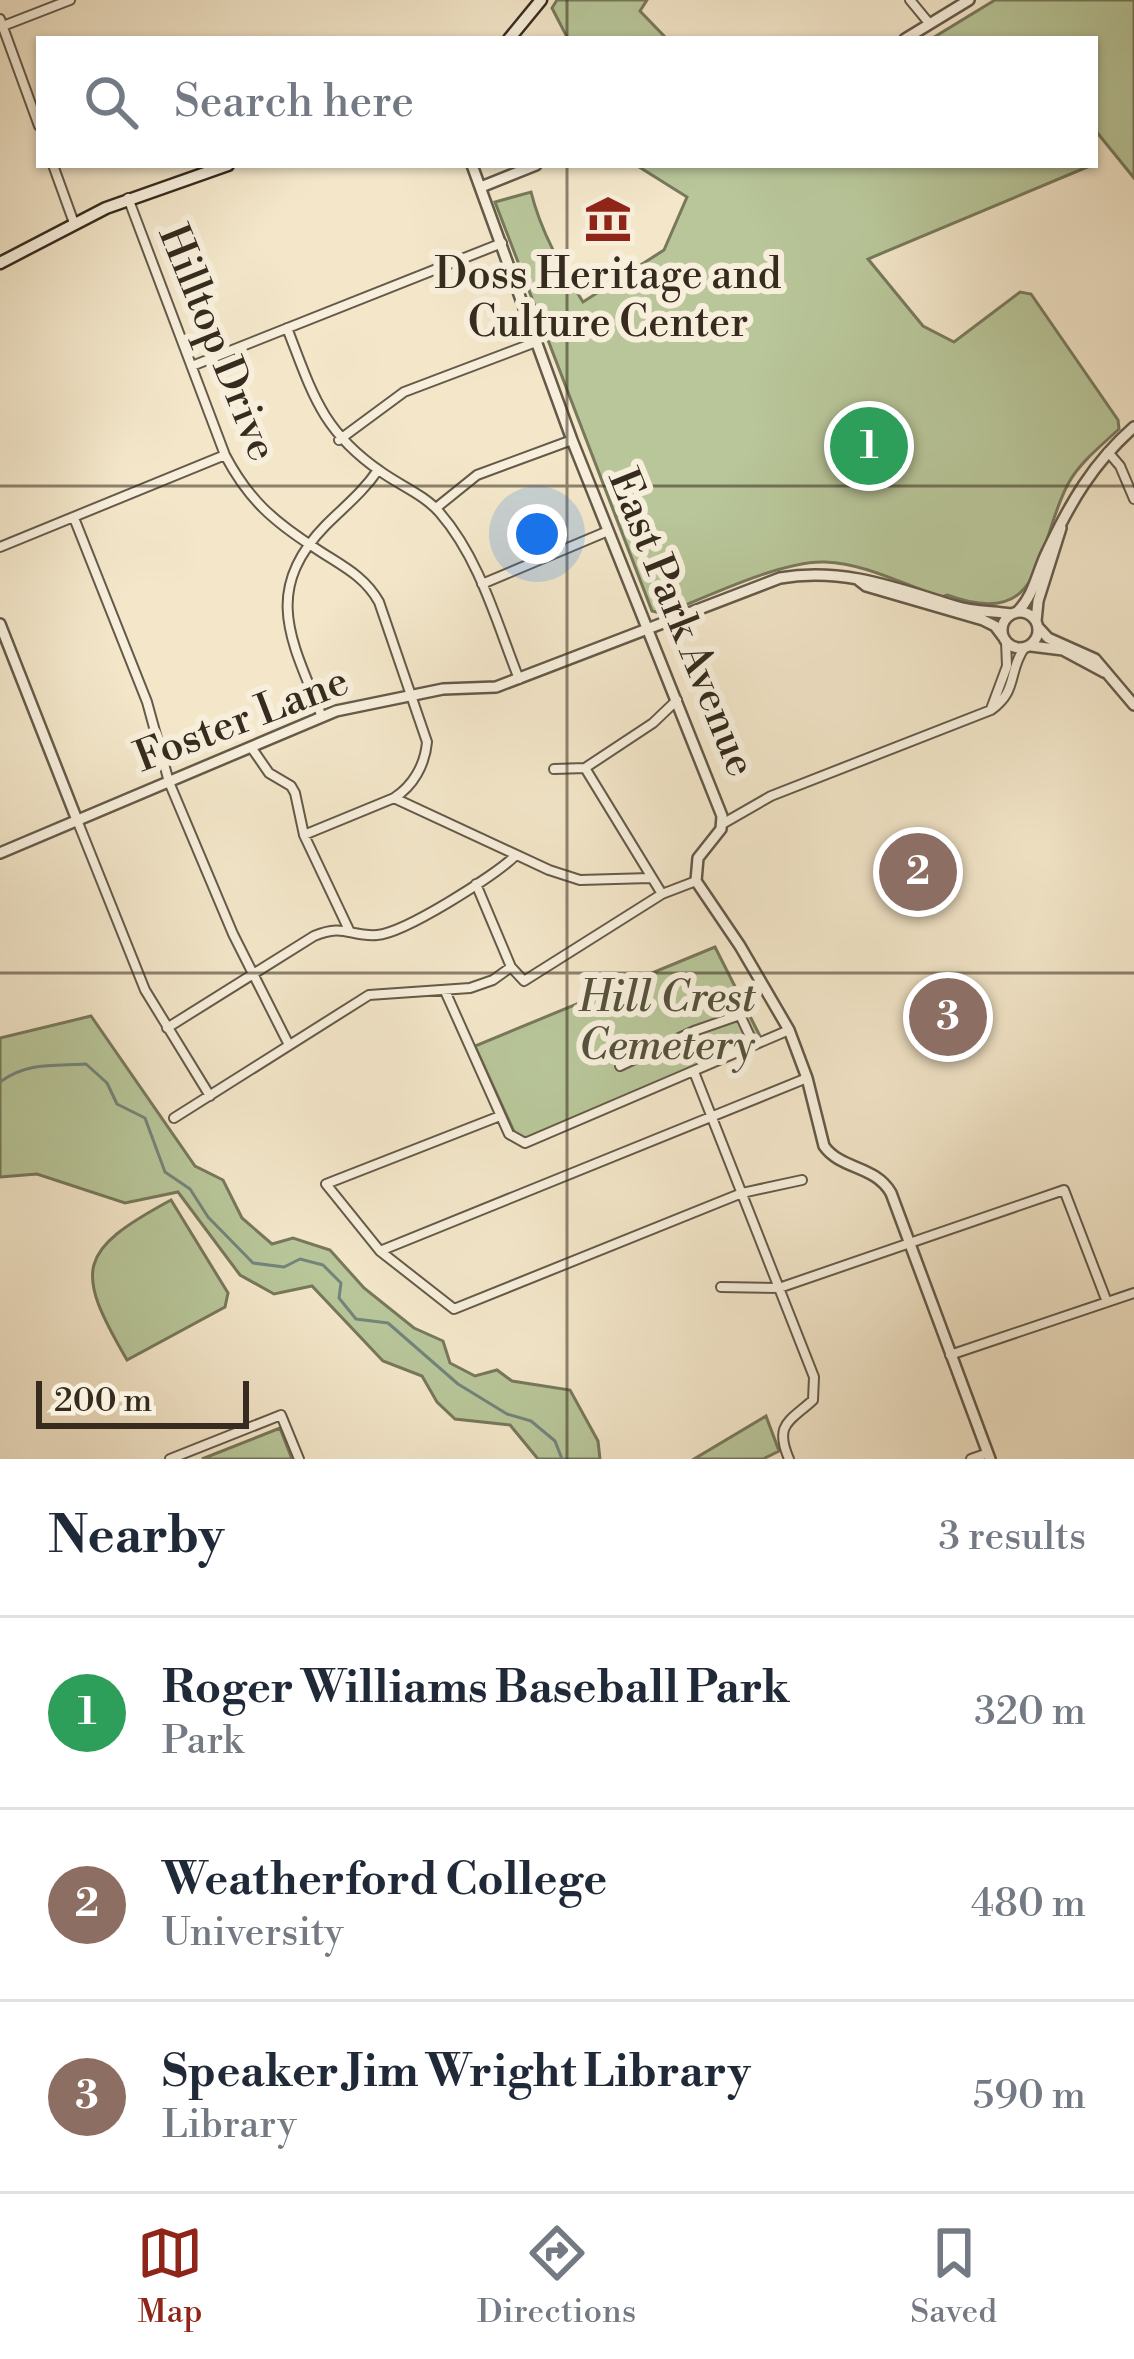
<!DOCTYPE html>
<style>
:root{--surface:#fff;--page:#f2f2f3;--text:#1f2937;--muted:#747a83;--line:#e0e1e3;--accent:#8f2418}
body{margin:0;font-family:"Libre Bodoni",serif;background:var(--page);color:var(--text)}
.scale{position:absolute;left:36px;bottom:30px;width:213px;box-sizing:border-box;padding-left:12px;border:6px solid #362b1e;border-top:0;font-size:33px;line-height:42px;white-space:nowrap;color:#362b1e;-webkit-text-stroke:9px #f7efdc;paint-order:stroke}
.you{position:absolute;left:537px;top:534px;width:42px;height:42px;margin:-30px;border:9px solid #fff;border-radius:50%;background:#1a73e8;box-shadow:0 0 0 18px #1a73e833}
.badge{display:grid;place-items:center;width:78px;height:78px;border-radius:50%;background:var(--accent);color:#fff;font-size:39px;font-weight:700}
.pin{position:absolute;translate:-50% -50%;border:6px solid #fff;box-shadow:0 3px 12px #0006}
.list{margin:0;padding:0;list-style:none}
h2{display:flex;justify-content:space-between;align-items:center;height:156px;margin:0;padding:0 48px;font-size:51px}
h2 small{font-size:39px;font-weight:400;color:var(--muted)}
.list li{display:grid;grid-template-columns:78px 1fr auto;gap:36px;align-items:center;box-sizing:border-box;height:192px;padding:0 48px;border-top:3px solid var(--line)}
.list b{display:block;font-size:45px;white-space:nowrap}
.list p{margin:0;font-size:39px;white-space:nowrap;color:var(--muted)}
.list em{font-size:39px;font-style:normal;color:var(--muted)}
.icon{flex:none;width:66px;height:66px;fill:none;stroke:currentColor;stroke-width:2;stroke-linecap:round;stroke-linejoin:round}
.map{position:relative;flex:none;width:1134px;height:1459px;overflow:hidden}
.search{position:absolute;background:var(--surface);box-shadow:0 3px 9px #0004;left:36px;right:36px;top:36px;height:132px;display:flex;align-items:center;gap:30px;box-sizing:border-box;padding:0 42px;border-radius:0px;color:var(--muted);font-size:45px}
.sheet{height:732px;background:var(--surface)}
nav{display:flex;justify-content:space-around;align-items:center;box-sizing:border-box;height:168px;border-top:3px solid var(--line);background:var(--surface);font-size:33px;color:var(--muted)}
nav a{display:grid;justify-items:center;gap:6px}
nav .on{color:var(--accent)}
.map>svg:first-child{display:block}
.green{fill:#b8c699;stroke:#77785c;stroke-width:3}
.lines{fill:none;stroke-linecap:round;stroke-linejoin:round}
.stream{stroke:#73847b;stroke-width:3}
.minor-casing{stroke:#655a49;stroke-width:12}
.tertiary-casing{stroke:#655a49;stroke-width:14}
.secondary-casing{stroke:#362b1e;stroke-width:15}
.minor{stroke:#f7efdc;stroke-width:8}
.tertiary{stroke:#f7efdc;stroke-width:9}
.secondary{stroke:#f7efdc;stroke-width:10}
.grid{fill:none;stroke:#362b1e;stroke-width:3;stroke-opacity:0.55}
.labels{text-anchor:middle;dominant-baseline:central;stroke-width:12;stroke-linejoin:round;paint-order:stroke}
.poi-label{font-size:42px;fill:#362b1e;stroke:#f7efdc}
.street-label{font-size:42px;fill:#362b1e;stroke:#f7efdc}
.park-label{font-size:42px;font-style:italic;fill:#56523d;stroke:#f7efdc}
</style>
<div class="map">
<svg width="1134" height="1459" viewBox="0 0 1134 1459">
<rect width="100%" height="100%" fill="#f3e6c9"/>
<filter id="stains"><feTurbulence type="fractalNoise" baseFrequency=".00167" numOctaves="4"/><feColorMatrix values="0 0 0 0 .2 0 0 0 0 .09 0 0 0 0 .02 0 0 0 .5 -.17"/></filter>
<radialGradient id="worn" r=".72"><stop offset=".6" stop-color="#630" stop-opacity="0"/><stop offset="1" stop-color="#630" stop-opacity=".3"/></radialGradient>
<path class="green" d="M557,0H647L640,11L667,39H568L552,8Z
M995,0H1134V178L1095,130V39H931Z
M636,165H1092L868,259L923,326L954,342L1020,292L1031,294L1118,420L1119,429C1102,445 1079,463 1068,484C1035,546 1047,632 947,595L942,597C903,585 868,564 825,562C783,560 706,597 664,614L652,611L495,202L531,192C541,232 561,267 583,302L664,250L687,197Z
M715,947L760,1036L634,1095L526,1139L516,1136L475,1046Z
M91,1016L195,1166L223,1180L242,1218L272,1244L293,1238L330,1250L364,1288L414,1328L443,1341L450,1363L475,1376L497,1370L512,1381L570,1390L598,1441L600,1459H538L510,1425L455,1419L437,1402L422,1376L383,1361L312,1286L274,1294L240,1275L178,1192L125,1203L37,1174L0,1177V1038Z
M171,1200L228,1293L225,1307L127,1360C74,1269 77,1251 171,1200Z
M766,1416L779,1451L763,1459H694Z
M280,1428L292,1459H202Z"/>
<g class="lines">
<path class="stream" d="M0,1082C27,1062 54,1066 86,1064L107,1083L117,1104L145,1118L165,1172L190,1189L208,1217L253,1263L284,1267L300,1259L323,1265L341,1283L339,1298L356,1319L388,1323L458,1384L507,1414L531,1421L555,1441L562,1459"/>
<defs>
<path id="minor" d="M910,0L929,23
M0,19L39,126
M3,26L70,0
M53,165L74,223
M128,198L225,455C248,499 273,521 315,548C340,565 364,575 379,602L427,742C425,765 413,786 394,798L549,870L580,880L650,878
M287,328C312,392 321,430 380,471C399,485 425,495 440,513C480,559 497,624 519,679
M192,366L502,243
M339,440L404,392L536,342
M1108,452L1120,466L1134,499
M436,508L477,475L572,440
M74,518L147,702L169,782L233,934L289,1045
M0,547L225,455
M482,584L608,531
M991,709L1007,666L1006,641
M322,717C293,643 260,592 326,525C345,506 363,492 378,470
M251,747L269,773L291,786L295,793L304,835L349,930
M554,769L585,768
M77,820L145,990L210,1096
M724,823L771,796L991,710C1019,690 1007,672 1025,647
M304,835L394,798
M476,884L511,967
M662,894L585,768L653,723L677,700
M445,991L509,1134L525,1143L789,1030
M167,1028L314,936C344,923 350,937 377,935C405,933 494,876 515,856
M620,1066L694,1031L740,1015L754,1045
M694,1072L814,1377L813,1400C789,1422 774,1424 789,1459
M500,1116L326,1184L380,1251L454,1309L742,1193L802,1180
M174,1118L369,995L470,988L493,980L511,967L524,981L662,894L696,881
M380,1251L807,1078
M721,1287L779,1288L1064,1190L1107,1302
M950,1355L1134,1293
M170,1459L281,1415L299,1459
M971,1459L988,1453"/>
<path id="tertiary" d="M905,39L969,0
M472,165L572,440L722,816L721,829L698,858L696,881L740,946L789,1030L807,1078L824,1146C841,1170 875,1165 891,1193L990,1459
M481,187L536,165
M857,579L866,586L983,620L995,626L1004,638
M1002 630a18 18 0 1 1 36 0a18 18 0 1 1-36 0Z
M1017,612C1034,596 1037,572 1047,552C1070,503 1093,463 1134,427
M1036,621L1038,601L1061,528
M0,624L77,820
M1038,627L1048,638L1095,659L1134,705
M1031,646L1063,650L1104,672
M0,853L336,711L443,689L496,687L780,578C843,567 896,588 955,606C973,612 992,611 1011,614"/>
<path id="secondary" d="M509,39L541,0
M0,263L106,208L228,165"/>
</defs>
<use href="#minor" class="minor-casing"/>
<use href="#tertiary" class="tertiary-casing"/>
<use href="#secondary" class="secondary-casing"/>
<use href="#minor" class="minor"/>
<use href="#tertiary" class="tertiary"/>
<use href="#secondary" class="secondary"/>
</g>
<path class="grid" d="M567,0V39M567,165V1459M0,486H1134M0,973H1134"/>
<defs>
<symbol id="museum-bare" viewBox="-9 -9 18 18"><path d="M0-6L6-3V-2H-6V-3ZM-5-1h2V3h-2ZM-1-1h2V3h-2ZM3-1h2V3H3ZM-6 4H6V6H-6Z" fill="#8f2418" stroke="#f7efdc" stroke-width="2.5" paint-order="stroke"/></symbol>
</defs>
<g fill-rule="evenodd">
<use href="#museum-bare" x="575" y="186" width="66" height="66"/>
</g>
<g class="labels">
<g class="poi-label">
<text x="608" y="275">Doss Heritage and<tspan x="608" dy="48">Culture Center</tspan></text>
</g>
<g class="street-label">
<text transform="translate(217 343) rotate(68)">Hilltop Drive</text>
<text transform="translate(681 623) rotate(68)">East Park Avenue</text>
<text transform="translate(242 720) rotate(-21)">Foster Lane</text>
</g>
<g class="park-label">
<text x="667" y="998">Hill Crest<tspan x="667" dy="48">Cemetery</tspan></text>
</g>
</g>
<rect width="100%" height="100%" filter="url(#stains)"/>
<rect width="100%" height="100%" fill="url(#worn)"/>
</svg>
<div class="scale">200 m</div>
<div class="you"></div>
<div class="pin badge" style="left:869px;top:446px;background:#2e9e5b">1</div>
<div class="pin badge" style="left:918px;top:872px;background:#8d6e63">2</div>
<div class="pin badge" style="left:948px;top:1017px;background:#8d6e63">3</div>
<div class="search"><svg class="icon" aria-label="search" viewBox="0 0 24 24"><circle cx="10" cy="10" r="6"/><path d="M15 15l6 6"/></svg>Search here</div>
</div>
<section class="sheet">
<h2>Nearby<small>3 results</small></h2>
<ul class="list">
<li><span class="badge" style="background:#2e9e5b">1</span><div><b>Roger Williams Baseball Park</b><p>Park</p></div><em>320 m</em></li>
<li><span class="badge" style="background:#8d6e63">2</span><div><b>Weatherford College</b><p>University</p></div><em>480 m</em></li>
<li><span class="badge" style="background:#8d6e63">3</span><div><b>Speaker Jim Wright Library</b><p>Library</p></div><em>590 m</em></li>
</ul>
</section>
<nav>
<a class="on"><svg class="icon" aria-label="map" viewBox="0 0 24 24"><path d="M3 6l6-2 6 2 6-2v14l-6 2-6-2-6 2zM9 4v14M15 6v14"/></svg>Map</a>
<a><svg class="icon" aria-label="directions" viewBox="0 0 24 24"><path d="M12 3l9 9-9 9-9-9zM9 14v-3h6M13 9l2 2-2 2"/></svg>Directions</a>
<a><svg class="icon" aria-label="saved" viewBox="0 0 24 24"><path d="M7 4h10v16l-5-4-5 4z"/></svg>Saved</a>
</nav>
